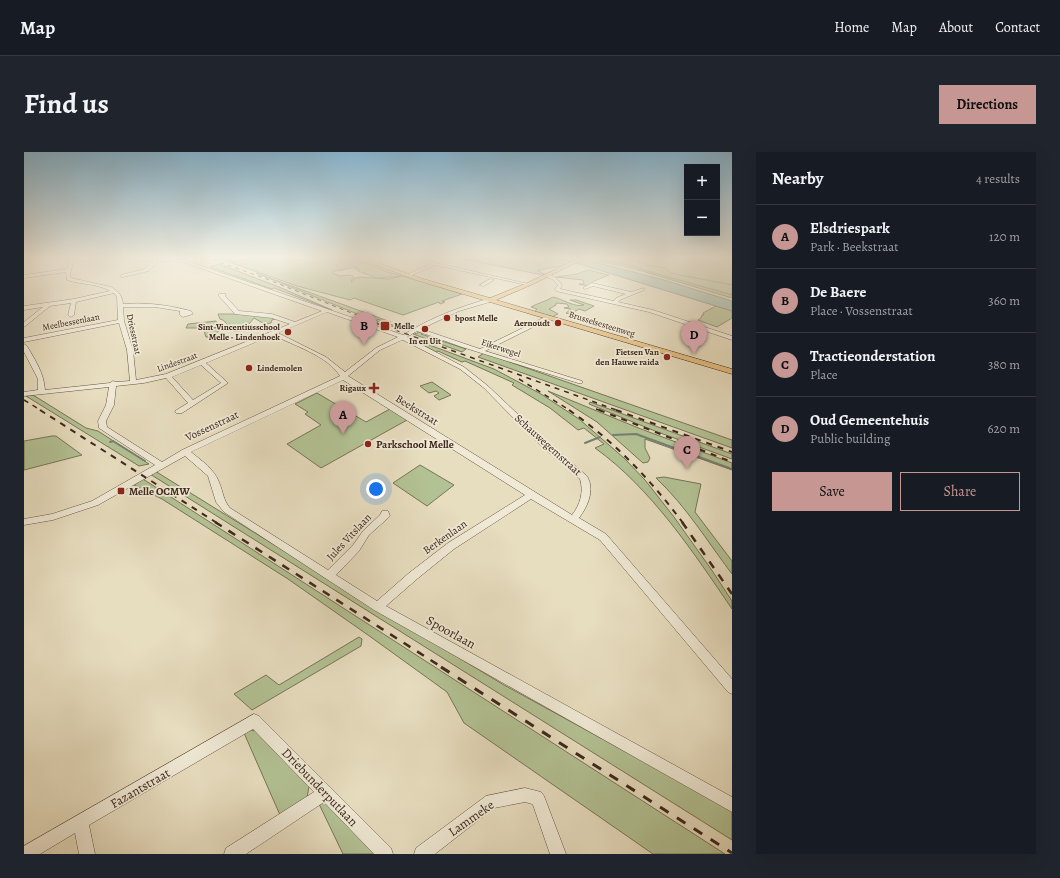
<!DOCTYPE html>
<meta charset="utf-8">
<style>
:root{--surface:#171b24;--page:#20242c;--text:#f1f3f6;--muted:#9ea1a6;--line:#363941;--accent:#c59692}
body{margin:0;font-family:Alegreya,serif;background:var(--page);color:var(--text)}
.controls{position:absolute;right:12px;top:12px;display:grid;overflow:hidden;border-radius:0px;box-shadow:0 4px 16px #0002}
.controls button{width:36px;height:36px;display:grid;place-items:center;padding:0;border:0;border-bottom:1px solid var(--line);background:var(--surface);color:var(--text);font:20px sans-serif}
.you{position:absolute;left:352px;top:337px;width:14px;height:14px;margin:-10px;border:3px solid #fff;border-radius:50%;background:#1a73e8;box-shadow:0 0 0 6px #1a73e833}
.badge{display:grid;place-items:center;width:26px;height:26px;border-radius:50%;background:var(--accent);color:#111;font-size:13px;font-weight:700}
.pin{position:absolute;translate:-50% -33px;filter:drop-shadow(0 1px 2px #0008)}
.pin::after{content:'';position:absolute;top:21px;width:14px;height:12px;background:inherit;clip-path:polygon(0 0,100% 0,50% 100%)}
.list{margin:0;padding:0;list-style:none}
h2{display:flex;justify-content:space-between;align-items:center;height:52px;margin:0;padding:0 16px;font-size:17px}
h2 small{font-size:13px;font-weight:400;color:var(--muted)}
.list li{display:grid;grid-template-columns:26px 1fr auto;gap:12px;align-items:center;box-sizing:border-box;height:64px;padding:0 16px;border-top:1px solid var(--line)}
.list b{display:block;font-size:15px;white-space:nowrap}
.list p{margin:0;font-size:13px;white-space:nowrap;color:var(--muted)}
.list em{font-size:13px;font-style:normal;color:var(--muted)}
.actions{display:flex;gap:8px;padding:12px 16px}
.actions a{flex:1;padding:9px 0;border:1px solid var(--accent);border-radius:0px;text-align:center;font-size:14px;color:var(--accent)}
.actions .main{background:var(--accent);color:#111}
.map{position:relative;flex:none;width:708px;height:702px;overflow:hidden;border-radius:0px}
header{display:flex;align-items:center;gap:24px;box-sizing:border-box;height:56px;padding:0 20px;background:var(--surface);border-bottom:1px solid var(--line)}
header strong{font-size:19px}
nav{display:flex;gap:22px;margin-inline-start:auto;font-size:14px}
.intro{display:flex;align-items:center;justify-content:space-between;box-sizing:border-box;height:96px;padding:0 24px}
h1{margin:0;font-size:28px}
.button{padding:10px 18px;border-radius:0px;background:var(--accent);color:#111;font-size:14px;font-weight:700}
main{display:flex;gap:24px;padding:0 24px}
aside{flex:1;background:var(--surface);border-radius:0px;box-shadow:0 4px 16px #0002}
.map>svg:first-child{display:block}
.green{fill:#b3c294;stroke:#787458}
.water{fill:#97bcb0;stroke:#738074}
.lines{fill:none;stroke-linecap:round;stroke-linejoin:round}
.stream-far1{stroke:#738074;stroke-width:1}
.stream{stroke:#738074;stroke-width:2}
.minor-casing{stroke:#685444;stroke-width:1}
.major-casing{stroke:#3d261b;stroke-width:1}
.minor{fill:#efe9d5;fill-rule:evenodd}
.major{fill:#e4be80;fill-rule:evenodd}
.rail-far4{stroke:#3d261b;stroke-width:1;stroke-dasharray:4 4;stroke-linecap:butt}
.rail-far3{stroke:#3d261b;stroke-width:1.5;stroke-dasharray:5 5;stroke-linecap:butt}
.rail-far2{stroke:#3d261b;stroke-width:2;stroke-dasharray:6 6;stroke-linecap:butt}
.rail-far1{stroke:#3d261b;stroke-width:2.5;stroke-dasharray:8 8;stroke-linecap:butt}
.rail{stroke:#3d261b;stroke-width:3;stroke-dasharray:10 10;stroke-linecap:butt}
.poi-dot{fill:#8f2418;stroke:#efe9d5;stroke-width:1.5}
.labels{text-anchor:middle;dominant-baseline:central;stroke-width:3.5;stroke-linejoin:round;paint-order:stroke}
.far-poi-label{font-size:9px;font-weight:bold;fill:#3d261b;stroke:#efe9d5;text-anchor:end}
.far-street-label{font-size:9px;fill:#3d261b;stroke:#efe9d5}
.street-label{font-size:11px;fill:#3d261b;stroke:#efe9d5}
.poi-label{font-size:11px;font-weight:bold;fill:#3d261b;stroke:#efe9d5;text-anchor:start}
.near-street-label{font-size:13px;fill:#3d261b;stroke:#efe9d5}
</style>
<header>
<strong>Map</strong>
<nav><a>Home</a><a>Map</a><a>About</a><a>Contact</a></nav>
</header>
<div class="intro"><h1>Find us</h1><a class="button">Directions</a></div>
<main>
<div class="map">
<svg width="708" height="702" viewBox="0 0 708 702">
<rect width="100%" height="100%" fill="#e7ddbf"/>
<filter id="stains"><feTurbulence type="fractalNoise" baseFrequency=".005" numOctaves="4"/><feColorMatrix values="0 0 0 0 .2 0 0 0 0 .09 0 0 0 0 .02 0 0 0 .5 -.17"/></filter>
<radialGradient id="worn" r=".72"><stop offset=".6" stop-color="#630" stop-opacity="0"/><stop offset="1" stop-color="#630" stop-opacity=".3"/></radialGradient>
<path class="green" d="M191,105H196L210,110L235,105H272L271,108C277,106 282,110 289,111L293,108L292,106L278,105H317L318,106L314,108L318,110L312,113L315,118H320L310,119L309,121L316,124L326,123L330,125L327,129L328,130L331,126L336,125L364,127L379,124L438,142L418,149L421,150L416,152L415,150L379,163L330,146L326,148L273,134Z
M327,105L364,120L377,124L353,126L334,119L336,117L332,118L330,116H334L320,110C328,103 334,112 342,112Z
M429,105H521L546,110L531,108L542,112C532,116 524,115 514,119L520,122L519,123Z
M564,105H708V146L608,116L570,108L572,106L568,107Z
M195,112L255,135L308,158L250,136L248,137L186,115Z
M564,118L585,123L570,129L564,134L555,132H560L559,128L532,125L553,122Z
M232,121L367,170L353,167L382,178L367,174L336,163Z
M529,145C539,147 551,156 560,153L546,148H552L570,154L561,159L555,157L546,162L542,161L547,157L540,156L545,155L543,152L532,151V153L525,157L534,162L528,165L510,160L513,157L507,155C514,151 523,149 529,145Z
M692,154L708,159V166L693,175L674,168L677,166L678,163H680L679,161Z
M194,162H232L254,166L248,168L247,171L243,172L244,174L230,166L220,178L211,180L199,168L196,167Z
M192,169L195,179L187,185H182L180,179L174,176H162L164,172Z
M394,180L398,181L397,182L442,197L438,200L389,182L390,181L393,182Z
M384,185L470,217L517,242L555,267L600,306L621,328L650,365L687,417L708,449V457C670,401 627,336 571,296L580,292L560,276L554,278L526,256L488,233L490,231L441,209L438,210L414,199L412,200Z
M460,201L708,288V296L454,205Z
M408,230L427,243L415,248L410,244L415,241L412,239L405,241L396,234Z
M524,239L617,277L708,311V318L621,287V296L626,306L624,310L619,311L573,270Z
M293,241L342,270L366,257L383,268L297,316L263,292L297,273L281,262L284,260L271,252Z
M9,243L62,276L74,279L125,312L115,314L2,244Z
M566,250L708,302V307L631,279L565,252Z
M28,284H32L58,303L0,318V289Z
M396,313L430,333L403,354L369,331Z
M131,319L357,459L480,533L708,658V688L126,322Z
M640,325L677,332L671,360L708,409V422C683,389 662,354 632,326Z
M119,327L701,702H629L440,571L423,540L344,483L264,427L138,347L110,333Z
M335,485L338,487L337,494L228,558L210,542L242,523L255,533Z
M226,578L232,579L285,634L283,646L256,663L220,581Z
M299,651L303,652L351,702H319L295,652Z"/>
<path class="water" d="M317,105H327L342,111C335,113 331,106 323,107L320,110L334,115L315,118L312,113L318,110L313,108L318,107Z
M521,105H551L640,128L708,149V159L552,111Z"/>
<g class="lines">
<path class="stream-far1" d="M574,105L573,106L617,116
M621,105L613,110L621,112
M620,113L642,116L646,121L708,133
M616,117L708,143"/>
<path class="stream" d="M589,283L612,282L708,317
M86,290L89,289L121,309
M561,291L576,285"/>
<defs>
<path id="minor" d="M46,105H50V107L73,105H98L160,108L379,183C406,166 435,155 467,146L469,147V149L435,159L397,177L456,197L523,164H527V166L461,199L558,229V231H554L438,195L393,179L383,185L440,215L464,234L520,287L563,324C571,338 564,354 555,366L582,382L708,527V542L704,540L576,388L507,347L430,397L393,427L362,454L708,645V660L350,458L200,360L192,350L184,324L161,304L74,353L29,368L0,373V367L28,362L68,349L131,313L75,276L74,269L82,253L85,235L0,244V240L14,238V227L0,200V192L3,194C11,208 20,221 21,238L86,231L89,229L92,230L106,229L103,198L95,171L0,190V186L94,168L93,145L90,141L52,150L50,163L47,165L44,163L47,151L26,154L0,175V170L19,155L0,158V154L50,147L86,139C73,131 57,133 43,128L42,120L0,126V123L43,117ZM80,106L129,109L121,117L97,123V125H99L125,119L134,109L159,110L298,159L271,170L248,162L215,159L201,144L202,142H195V144L211,162L248,166L266,172L142,222L112,228L109,198L100,169L99,155H131L156,159V163L159,165L169,162L167,159C144,153 122,150 99,152C98,143 95,140 87,135L47,126L46,123L49,110ZM303,160L374,185L352,196L321,220L302,205L254,181ZM249,183C269,193 304,204 316,224L158,298L138,310L83,275L82,269L90,253L92,234L120,231L142,226L164,251L151,259L152,261H158L204,231L182,211ZM378,188H379L436,217L460,236L514,291L556,327C560,340 556,353 548,363L324,224L356,198ZM177,213L197,231L169,248L148,225ZM319,228L501,343L424,391L385,421L353,449L312,423L335,399L345,383L364,366L366,364L364,359H358L356,363L339,379L329,393L304,418L206,356C199,348 199,339 195,330C190,317 178,309 167,300Z
M386,105H391L412,111L505,132L503,133L411,113L386,124H384V122L407,112Z
M523,122C530,124 534,127 538,133L536,137L590,149L592,146L602,142L569,134L561,137L559,136L568,131L607,140L620,136V138L596,148L594,150L629,158L708,184V188L625,160L532,139L531,137L534,133L528,127L521,124V122Z
M466,127L470,128L460,134L456,133Z
M230,562L235,564L367,696L369,702H350L300,650L222,702H200L202,696L290,640L229,577L65,673L71,702H55L51,681L16,702H0V694Z
M501,636L517,640L520,644L542,702H526L509,653L508,652L501,650L470,656L411,702H390L392,696L462,644Z"/>
<path id="major" d="M331,105H338L396,126L466,146L503,131L558,105H563L507,133L472,148L708,217V222L392,128Z"/>
</defs>
<use href="#minor" class="minor-casing"/>
<use href="#major" class="major-casing"/>
<use href="#minor" class="minor"/>
<use href="#major" class="major"/>
<path class="rail-far4" d="M181,105L240,126L355,172"/>
<path class="rail-far3" d="M352,171L595,259
M495,227L547,259
M0,248L18,259
M572,257L578,259"/>
<path class="rail-far2" d="M16,258L193,371
M545,258C590,289 627,328 659,371
M575,258L708,310
M592,258L708,300"/>
<path class="rail-far1" d="M191,370L419,516
M658,370L708,442"/>
<path class="rail" d="M417,515L708,701"/>
</g>
<linearGradient id="sky" x2="0" y2="1"><stop stop-color="#87b7d2"/><stop offset="0.52" stop-color="#f4f0e2"/><stop offset="1" stop-color="#f4f0e2" stop-opacity="0"/></linearGradient>
<rect width="708" height="203" fill="url(#sky)"/>
<g class="poi-dot">
<circle cx="423" cy="166" r="4"/>
<circle cx="534" cy="171" r="4"/>
<rect x="356" y="169" width="10" height="10" rx="2"/>
<circle cx="401" cy="177" r="4"/>
<circle cx="264" cy="180" r="4"/>
<circle cx="643" cy="205" r="4"/>
<circle cx="225" cy="216" r="4"/>
<path d="M348 230h4v4h4v4h-4v4h-4v-4h-4v-4h4z"/>
<circle cx="344" cy="292" r="4"/>
<rect x="93" y="335" width="8" height="8" rx="2"/>
</g>
<g class="labels">
<g class="far-poi-label">
<text x="431" y="166" text-anchor="start">bpost Melle</text>
<text x="526" y="171">Aernoudt</text>
<text x="370" y="174" text-anchor="start">Melle</text>
<text x="256" y="175">Sint-Vincentiusschool<tspan x="256" dy="10">Melle - Lindenhoek</tspan></text>
<text x="401" y="189" text-anchor="middle">In en Uit</text>
<text x="635" y="200">Fietsen Van<tspan x="635" dy="10">den Hauwe raida</tspan></text>
<text x="233" y="216" text-anchor="start">Lindemolen</text>
<text x="342" y="236">Rigaux</text>
</g>
<g class="far-street-label">
<text transform="translate(47 170) rotate(-11)">Meelbessenlaan</text>
<text transform="translate(578 172) rotate(17)">Brusselsesteenweg</text>
<text transform="translate(110 182) rotate(78)">Driesstraat</text>
<text transform="translate(477 196) rotate(18)">Eikerwegel</text>
<text transform="translate(153 210) rotate(-20)">Lindestraat</text>
</g>
<g class="street-label">
<text transform="translate(393 258) rotate(32)">Beekstraat</text>
<text transform="translate(188 274) rotate(-25)">Vossenstraat</text>
<text transform="translate(524 293) rotate(42)">Schauwegemstraat</text>
<text transform="translate(325 385) rotate(-47)">Jules Vitslaan</text>
<text transform="translate(421 385) rotate(-35)">Berkenlaan</text>
</g>
<g class="poi-label">
<text x="352" y="292">Parkschool Melle</text>
<text x="105" y="339">Melle OCMW</text>
</g>
<g class="near-street-label">
<text transform="translate(427 480) rotate(29)">Spoorlaan</text>
<text transform="translate(296 635) rotate(46)">Driebunderputlaan</text>
<text transform="translate(116 636) rotate(-30)">Fazantstraat</text>
<text transform="translate(447 666) rotate(-35)">Lammeke</text>
</g>
</g>
<rect width="100%" height="100%" filter="url(#stains)"/>
<rect width="100%" height="100%" fill="url(#worn)"/>
</svg>
<div class="controls">
<button>+</button>
<button>−</button>
</div>
<div class="you"></div>
<div class="pin badge" style="left:319px;top:282px">A</div>
<div class="pin badge" style="left:340px;top:193px">B</div>
<div class="pin badge" style="left:663px;top:317px">C</div>
<div class="pin badge" style="left:670px;top:202px">D</div>
</div>
<aside>
<h2>Nearby<small>4 results</small></h2>
<ul class="list">
<li><span class="badge">A</span><div><b>Elsdriespark</b><p>Park · Beekstraat</p></div><em>120 m</em></li>
<li><span class="badge">B</span><div><b>De Baere</b><p>Place · Vossenstraat</p></div><em>360 m</em></li>
<li><span class="badge">C</span><div><b>Tractieonderstation</b><p>Place</p></div><em>380 m</em></li>
<li><span class="badge">D</span><div><b>Oud Gemeentehuis</b><p>Public building</p></div><em>620 m</em></li>
</ul>
<div class="actions"><a class="main">Save</a><a>Share</a></div>
</aside>
</main>
